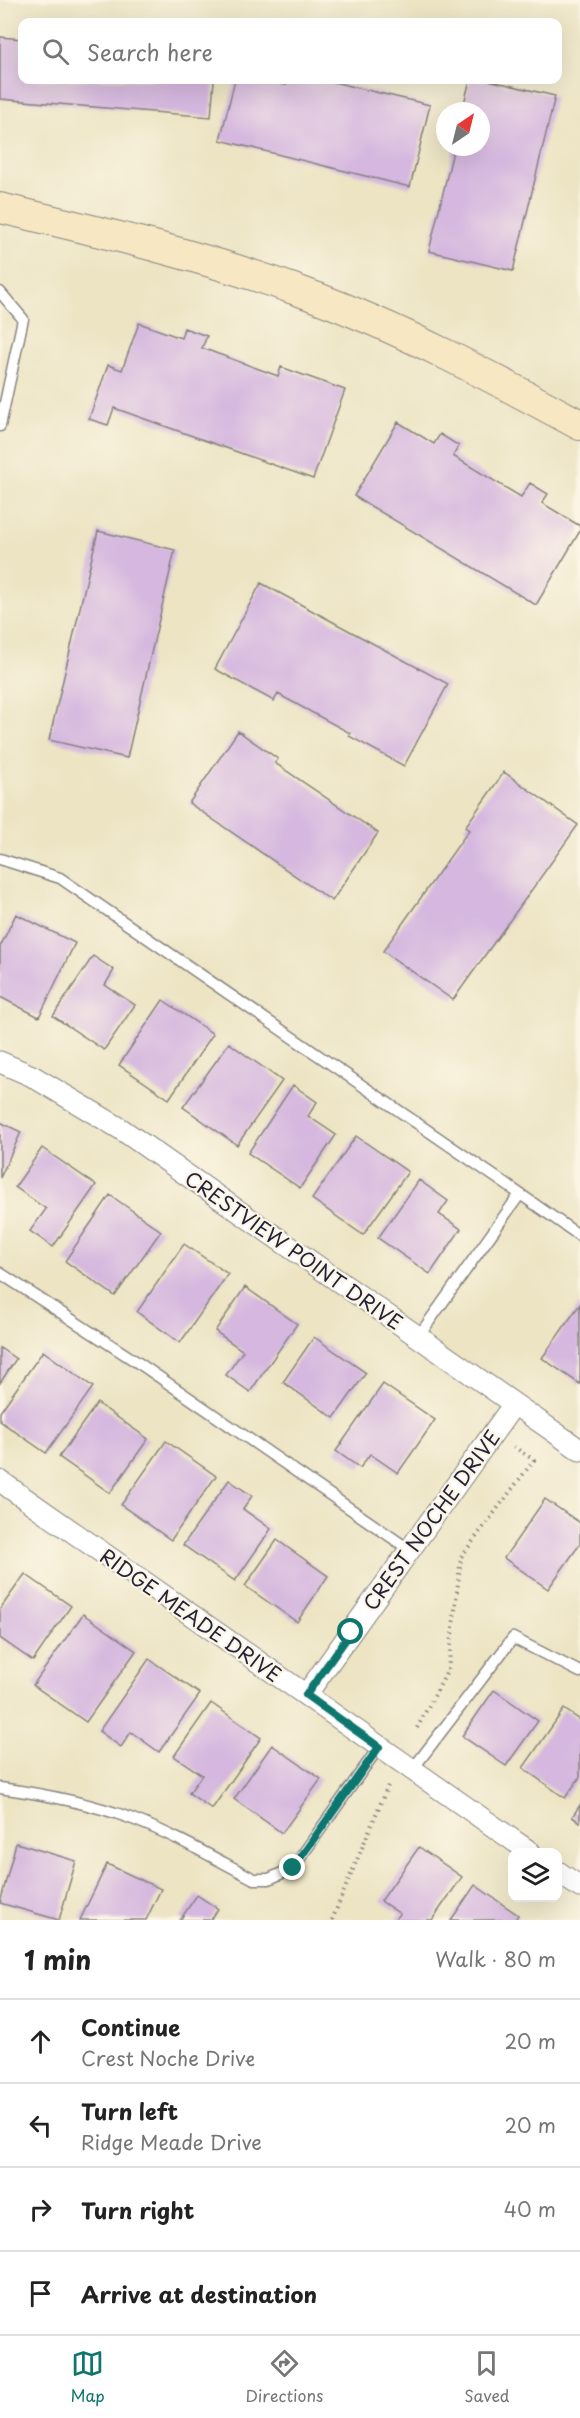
<!DOCTYPE html>
<meta charset="utf-8">
<style>
:root{--surface:#fff;--page:#f6f6f6;--text:#222;--muted:#767676;--line:#e0e0e0;--accent:#0f766e}
body{margin:0;font-family:"Playpen Sans",sans-serif;background:var(--page);color:var(--text)}
.controls{position:absolute;right:18px;bottom:18px;display:grid;overflow:hidden;border-radius:12px;box-shadow:0 6px 24px #0002}
.controls button{width:54px;height:54px;display:grid;place-items:center;padding:0;border:0;border-bottom:2px solid var(--line);background:var(--surface);color:var(--text);font:30px sans-serif}
.compass{position:absolute;left:436px;top:102px;width:54px;height:54px;border-radius:50%;background:var(--surface);box-shadow:0 6px 24px #0002;rotate:35deg}
.stop{position:absolute;width:18px;height:18px;margin:-14px;border:4px solid #0f766e;border-radius:50%;background:#fff}
.stop.end{background:#0f766e;border-color:#fff;box-shadow:0 2px 6px #0008}
.list{margin:0;padding:0;list-style:none}
h2{display:flex;justify-content:space-between;align-items:center;height:78px;margin:0;padding:0 24px;font-size:26px}
h2 small{font-size:20px;font-weight:400;color:var(--muted)}
.list li{display:grid;grid-template-columns:39px 1fr auto;gap:18px;align-items:center;box-sizing:border-box;height:84px;padding:0 24px;border-top:2px solid var(--line)}
.list b{display:block;font-size:22px;white-space:nowrap}
.list p{margin:0;font-size:20px;white-space:nowrap;color:var(--muted)}
.list em{font-size:20px;font-style:normal;color:var(--muted)}
.icon{flex:none;width:33px;height:33px;fill:none;stroke:currentColor;stroke-width:2;stroke-linecap:round;stroke-linejoin:round}
.map{position:relative;flex:none;width:580px;height:1920px;overflow:hidden}
.search{position:absolute;background:var(--surface);box-shadow:0 6px 24px #0002;left:18px;right:18px;top:18px;height:66px;display:flex;align-items:center;gap:15px;box-sizing:border-box;padding:0 21px;border-radius:12px;color:var(--muted);font-size:22px}
.sheet{height:414px;background:var(--surface)}
nav{display:flex;justify-content:space-around;align-items:center;box-sizing:border-box;height:84px;border-top:2px solid var(--line);background:var(--surface);font-size:16px;color:var(--muted)}
nav a{display:grid;justify-items:center;gap:3px}
nav .on{color:var(--accent)}
.map>svg:first-child{display:block}
.building{fill:#d5b7df}
.lines{fill:none;stroke-linecap:round;stroke-linejoin:round}
.service-casing{stroke:#87837f;stroke-width:13}
.minor-casing{stroke:#87837f;stroke-width:23}
.secondary-casing{stroke:#87837f;stroke-width:32}
.path{stroke:#87837f;stroke-width:4;stroke-dasharray:1.5 4.5;stroke-linecap:butt}
.service{stroke:#fff;stroke-width:10}
.minor{stroke:#fff;stroke-width:21}
.secondary{stroke:#f7e8c3;stroke-width:30}
.route{stroke:#0f766e;stroke-width:8}
.labels{text-anchor:middle;dominant-baseline:central;stroke-width:4.5;stroke-linejoin:round;paint-order:stroke}
.street-label{font-size:20px;fill:#22223b;stroke:#fcf5e5}
</style>
<div class="map">
<svg width="580" height="1920" viewBox="0 0 580 1920">
<rect width="100%" height="100%" fill="#fcf5e5"/>
<filter id="ink" filterUnits="userSpaceOnUse"><feTurbulence type="fractalNoise" baseFrequency=".0167" numOctaves="2"/><feDisplacementMap in="SourceGraphic" scale="12" xChannelSelector="R" yChannelSelector="G"/><feConvolveMatrix kernelMatrix="1 2 1 2 8 2 1 2 1" color-interpolation-filters="sRGB"/></filter>
<filter id="wash" filterUnits="userSpaceOnUse"><feTurbulence type="fractalNoise" baseFrequency=".008" numOctaves="4" result="noise"/><feDisplacementMap in="SourceGraphic" scale="24" xChannelSelector="R" yChannelSelector="G"/><feGaussianBlur stdDeviation="1.35" result="paint"/><feColorMatrix in="noise" values="0 0 0 0 0 0 0 0 0 0 0 0 0 0 0 0 0 1.4 0 .05"/><feComposite in="paint" operator="in"/></filter>
<g filter="url(#wash)">
<rect width="100%" height="100%" fill="#ece4c3"/>
<g id="blocks">
<path class="building" d="M0,37L22,39V80H214L211,117L0,99Z
M235,80H265L286,85L287,80H325L430,105L410,187L220,140Z
M470,80H488L555,96L513,271L429,251L454,147H481V111H462Z
M139,323L181,338L184,328L207,336L202,348L278,376L281,367L345,390L313,479L114,408L108,425L89,419L108,365L122,370Z
M398,422L434,444L440,434L459,446L453,456L521,497L530,483L548,494L542,503L580,526V531L536,605L354,496Z
M98,531L175,550L127,758L49,740Z
M261,583L448,684L404,766L349,736L350,733L278,694L274,701L215,669Z
M238,731L278,759L275,763L378,833L332,901L189,803Z
M504,772L578,825L453,1000L383,951L469,830L465,827Z
M16,914L75,943L39,1017L0,997V947Z
M93,956L114,970L105,985L135,1005L104,1050L53,1016Z
M163,1000L213,1034L169,1099L119,1065Z
M229,1043L282,1081L237,1145L183,1107Z
M293,1085L317,1102L308,1116L336,1135L300,1188L248,1153Z
M0,1122L21,1132L0,1178Z
M356,1136L408,1172L363,1235L312,1199Z
M42,1148L96,1185L53,1247L30,1231L46,1209L15,1187Z
M419,1180L448,1201L439,1214L461,1229L430,1274L378,1238Z
M110,1195L161,1231L115,1296L65,1261Z
M184,1244L228,1274L180,1343L137,1312Z
M245,1287L297,1324L250,1392L226,1375L243,1351L215,1331Z
M580,1304V1384L542,1358Z
M314,1337L366,1373L334,1418L283,1382Z
M0,1348L16,1359L0,1383Z
M43,1351L93,1387L46,1453L0,1421V1412Z
M383,1384L435,1420L398,1473L370,1454L360,1468L336,1451Z
M97,1403L148,1439L110,1493L59,1457Z
M166,1441L216,1476L171,1540L121,1505Z
M229,1480L252,1496L243,1509L271,1529L235,1581L183,1545Z
M545,1499L580,1523V1544L548,1589L504,1558Z
M277,1540L328,1576L297,1622L245,1586Z
M25,1574L71,1606L33,1661L0,1638V1609Z
M83,1614L136,1651L86,1722L33,1685Z
M149,1659L200,1694L159,1752L131,1732L121,1747L99,1731Z
M494,1690L538,1721L506,1766L462,1736Z
M211,1703L261,1738L212,1809L189,1793L202,1775L174,1756Z
M564,1709L580,1720V1777L565,1798L523,1768Z
M272,1745L321,1779L282,1833L234,1799Z
M580,1805V1822L572,1817Z
M16,1843L76,1861L59,1920L0,1903Z
M419,1847L462,1877L432,1920H395L400,1914L381,1901Z
M107,1864L161,1889L146,1920H80Z
M475,1885L518,1915L515,1920H451Z
M197,1895L218,1909L211,1920H180Z"/>
</g>
</g>
<g filter="url(#ink)">
<use href="#blocks" fill-opacity="0" stroke="#87837f" stroke-width="1.5"/>
<g class="lines">
<defs>
<path id="service" d="M0,292L23,319L0,426
M0,859L60,878L520,1194
M0,1273L143,1366L410,1550
M418,1337L520,1194L580,1236
M412,1770L513,1638L580,1672
M0,1788C43,1794 89,1803 130,1818C173,1834 214,1858 254,1879H269L293,1868L379,1747"/>
<path id="minor" d="M0,1062L32,1076L121,1129L580,1450
M0,1481L530,1852
M306,1695L514,1404
M558,1872L580,1887"/>
<path id="secondary" d="M0,208C102,232 203,256 302,292C398,327 490,376 580,425"/>
</defs>
<use href="#service" class="service-casing"/>
<use href="#minor" class="minor-casing"/>
<use href="#secondary" class="secondary-casing"/>
<path class="path" d="M417,1728L448,1670L461,1557L534,1460L511,1445
M332,1920L389,1783"/>
<use href="#service" class="service"/>
<use href="#minor" class="minor"/>
<use href="#secondary" class="secondary"/>
</g>
</g>
<g class="lines" filter="url(#ink)">
<path class="route" d="M293,1868L379,1747L306,1695L351,1632"/>
</g>
<g class="labels">
<g class="street-label">
<text transform="translate(294 1250) rotate(35)">CRESTVIEW POINT DRIVE</text>
<text transform="translate(431 1520) rotate(-54)">CREST NOCHE DRIVE</text>
<text transform="translate(191 1615) rotate(35)">RIDGE MEADE DRIVE</text>
</g>
</g>
</svg>
<div class="controls">
<button><svg class="icon" aria-label="layers" viewBox="0 0 24 24"><path d="M12 4l9 5-9 5-9-5zM3 14l9 5 9-5"/></svg></button>
</div>
<svg class="compass" viewBox="-18 -18 36 36"><path d="M0-13l5 13h-10z" fill="#e53935"/><path d="M0 13l5-13h-10z" fill="#767676"/></svg>
<div class="stop" style="left:351px;top:1632px"></div>
<div class="stop end" style="left:293px;top:1868px"></div>
<div class="search"><svg class="icon" aria-label="search" viewBox="0 0 24 24"><circle cx="10" cy="10" r="6"/><path d="M15 15l6 6"/></svg>Search here</div>
</div>
<section class="sheet">
<h2>1 min<small>Walk · 80 m</small></h2>
<ul class="list">
<li><svg class="icon" aria-label="ahead" viewBox="0 0 24 24"><path d="M12 20V5M6 11l6-6 6 6"/></svg><div><b>Continue</b><p>Crest Noche Drive</p></div><em>20 m</em></li>
<li><svg class="icon" aria-label="left" viewBox="0 0 24 24"><path d="M17 20v-9H6M10 6l-5 5 5 5"/></svg><div><b>Turn left</b><p>Ridge Meade Drive</p></div><em>20 m</em></li>
<li><svg class="icon" aria-label="right" viewBox="0 0 24 24"><path d="M7 20v-9h11M14 6l5 5-5 5"/></svg><div><b>Turn right</b></div><em>40 m</em></li>
<li><svg class="icon" aria-label="arrive" viewBox="0 0 24 24"><path d="M6 21V4h12l-3 4 3 4H6"/></svg><div><b>Arrive at destination</b></div></li>
</ul>
</section>
<nav>
<a class="on"><svg class="icon" aria-label="map" viewBox="0 0 24 24"><path d="M3 6l6-2 6 2 6-2v14l-6 2-6-2-6 2zM9 4v14M15 6v14"/></svg>Map</a>
<a><svg class="icon" aria-label="directions" viewBox="0 0 24 24"><path d="M12 3l9 9-9 9-9-9zM9 14v-3h6M13 9l2 2-2 2"/></svg>Directions</a>
<a><svg class="icon" aria-label="saved" viewBox="0 0 24 24"><path d="M7 4h10v16l-5-4-5 4z"/></svg>Saved</a>
</nav>
